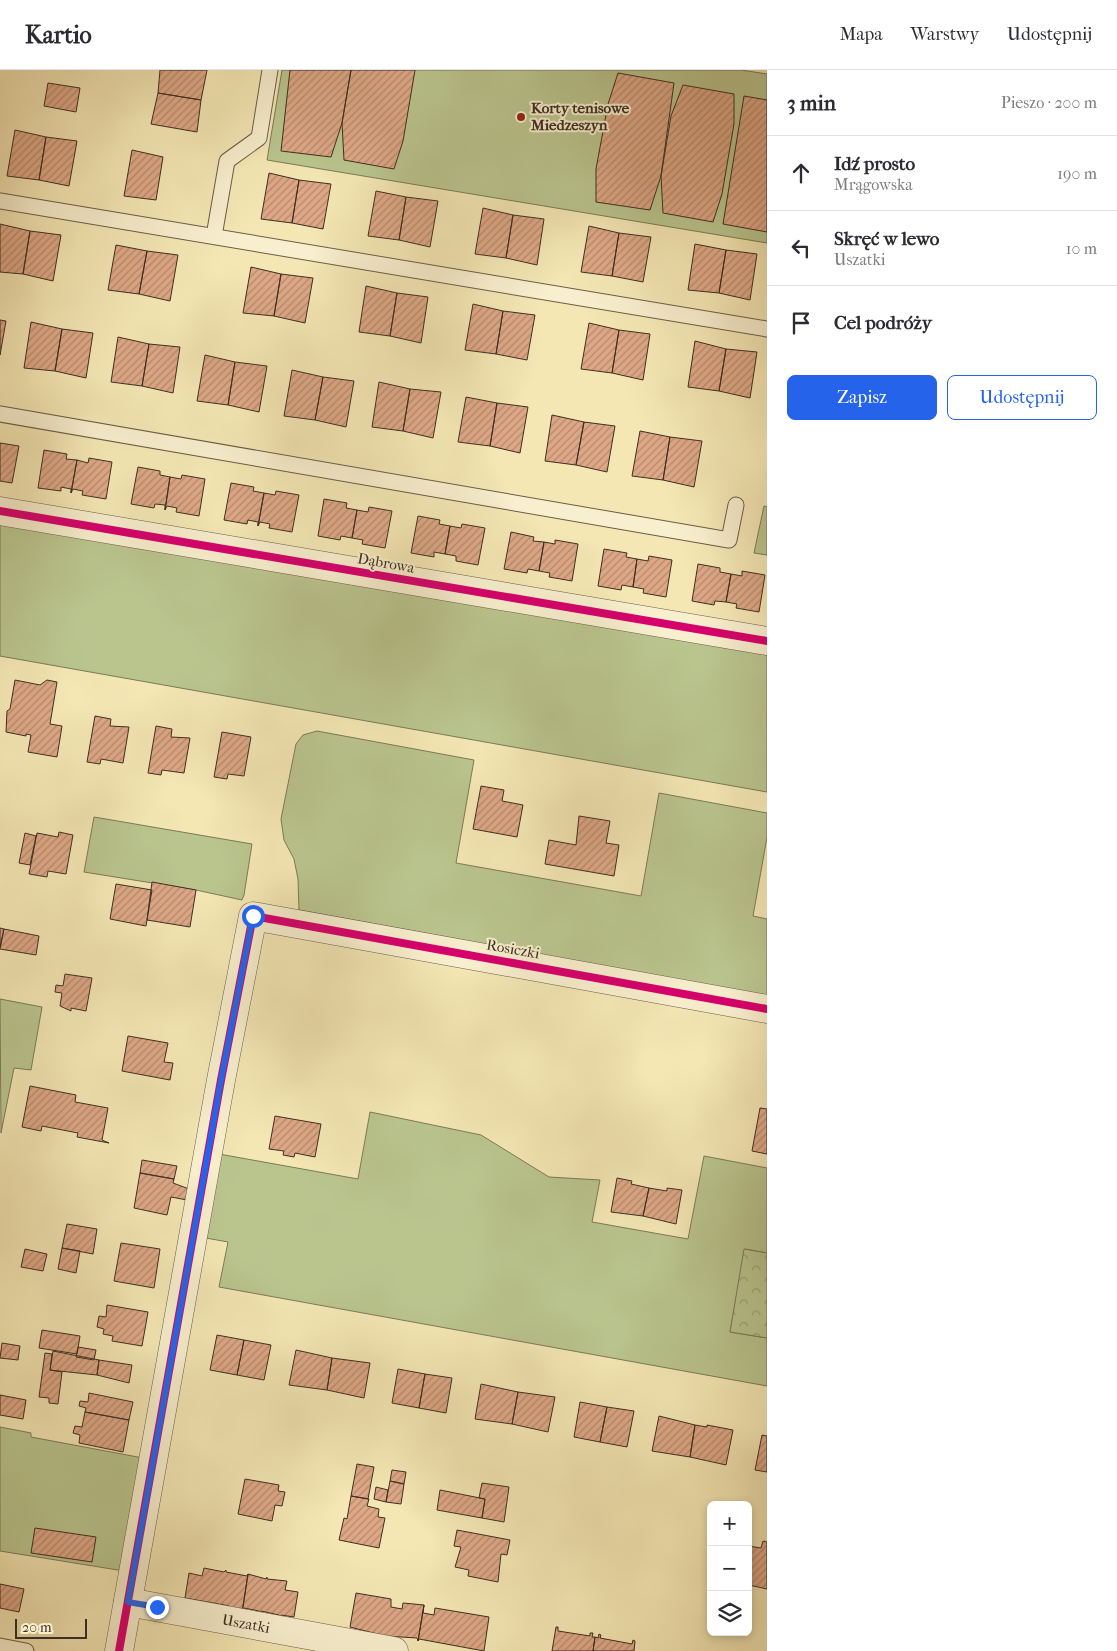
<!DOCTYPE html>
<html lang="pl">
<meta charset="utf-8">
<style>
:root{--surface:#fff;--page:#f7f7f7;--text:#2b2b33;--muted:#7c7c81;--line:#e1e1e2;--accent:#2563eb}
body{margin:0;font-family:"IM FELL French Canon",serif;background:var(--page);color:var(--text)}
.controls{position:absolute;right:15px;bottom:15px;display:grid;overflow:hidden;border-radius:8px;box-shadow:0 2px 8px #0003}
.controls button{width:45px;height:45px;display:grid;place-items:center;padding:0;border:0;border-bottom:1px solid var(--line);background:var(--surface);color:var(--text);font:25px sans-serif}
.scale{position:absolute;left:15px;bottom:12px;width:72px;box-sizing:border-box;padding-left:5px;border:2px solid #3e2e23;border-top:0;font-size:14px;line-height:18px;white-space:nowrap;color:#3e2e23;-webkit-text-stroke:4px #f8efce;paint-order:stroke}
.stop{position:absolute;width:15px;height:15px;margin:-11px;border:4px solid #2563eb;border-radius:50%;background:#fff}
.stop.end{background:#2563eb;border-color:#fff;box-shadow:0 1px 5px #0008}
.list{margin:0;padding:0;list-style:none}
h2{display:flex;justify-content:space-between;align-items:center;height:65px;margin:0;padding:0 20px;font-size:21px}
h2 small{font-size:16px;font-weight:400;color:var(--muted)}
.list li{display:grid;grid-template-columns:32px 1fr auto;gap:15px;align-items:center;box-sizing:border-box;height:75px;padding:0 20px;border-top:1px solid var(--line)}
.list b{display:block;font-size:19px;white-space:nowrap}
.list p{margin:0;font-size:16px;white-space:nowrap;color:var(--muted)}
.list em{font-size:16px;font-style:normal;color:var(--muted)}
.actions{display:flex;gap:10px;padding:15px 20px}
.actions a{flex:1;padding:11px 0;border:1px solid var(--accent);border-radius:8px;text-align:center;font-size:18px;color:var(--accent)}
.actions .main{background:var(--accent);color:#fff}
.icon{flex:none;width:28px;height:28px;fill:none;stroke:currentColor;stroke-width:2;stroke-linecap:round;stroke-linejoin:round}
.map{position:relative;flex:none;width:767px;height:1581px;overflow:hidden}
header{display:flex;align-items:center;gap:30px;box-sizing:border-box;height:70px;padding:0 25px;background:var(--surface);border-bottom:1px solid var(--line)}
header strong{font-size:24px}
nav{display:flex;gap:28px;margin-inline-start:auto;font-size:18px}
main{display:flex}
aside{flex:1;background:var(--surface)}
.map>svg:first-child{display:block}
.green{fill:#bac58e;stroke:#7c7a58}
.forest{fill:url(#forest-crowns);stroke:#7c7a58}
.building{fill:url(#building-hatch);stroke:#3e2e23}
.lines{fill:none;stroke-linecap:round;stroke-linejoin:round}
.service-casing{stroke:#6c5c47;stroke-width:17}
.minor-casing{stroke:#6c5c47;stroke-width:29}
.service{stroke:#f8efce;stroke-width:15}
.minor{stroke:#f8efce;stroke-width:28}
.cycleway-casing{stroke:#f8efce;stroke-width:11}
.cycleway{stroke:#d6006c;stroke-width:8}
.route{stroke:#2563eb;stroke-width:6}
.poi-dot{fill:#8f2418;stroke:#f8efce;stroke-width:2}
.labels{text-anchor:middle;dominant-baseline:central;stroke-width:4;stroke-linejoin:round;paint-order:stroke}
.poi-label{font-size:15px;font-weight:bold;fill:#3e2e23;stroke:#f8efce;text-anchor:start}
.street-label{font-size:15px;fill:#3e2e23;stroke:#f8efce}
</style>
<header>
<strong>Kartio</strong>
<nav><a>Mapa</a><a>Warstwy</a><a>Udostępnij</a></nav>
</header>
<main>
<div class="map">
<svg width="767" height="1581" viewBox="0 0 767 1581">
<defs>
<pattern id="forest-crowns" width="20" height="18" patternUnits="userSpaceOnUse" patternTransform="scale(1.25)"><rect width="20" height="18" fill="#bac58e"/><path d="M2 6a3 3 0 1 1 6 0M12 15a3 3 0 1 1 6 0" fill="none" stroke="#99a074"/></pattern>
<pattern id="building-hatch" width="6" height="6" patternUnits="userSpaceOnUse" patternTransform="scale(1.25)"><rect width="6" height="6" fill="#dea886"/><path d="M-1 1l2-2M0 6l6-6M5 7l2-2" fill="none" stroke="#b5896d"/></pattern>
</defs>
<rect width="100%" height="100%" fill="#f4e7b4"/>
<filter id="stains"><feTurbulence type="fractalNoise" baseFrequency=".004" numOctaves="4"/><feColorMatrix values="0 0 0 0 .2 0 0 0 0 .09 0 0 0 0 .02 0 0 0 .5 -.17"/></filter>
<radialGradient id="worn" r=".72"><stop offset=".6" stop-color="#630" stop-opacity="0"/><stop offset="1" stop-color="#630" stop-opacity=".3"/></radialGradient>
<path class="green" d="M282,0H741L767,4V173L267,90Z
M764,436L767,437V485L754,483Z
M0,450L767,581V722L0,586Z
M317,661L474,690L456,793L641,826L659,723L767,743V767L753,846L767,849V926L299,840L298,809L294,789L284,770L281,749L296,674L303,665Z
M94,747L252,774L244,825L242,830L196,820L84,802Z
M0,929L42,937L31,1000L14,998L1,1063Z
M370,1042L481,1065L549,1107L600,1110L592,1152L688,1169L704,1086L767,1098V1183L745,1179L730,1262L767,1268V1316L219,1217L228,1172L206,1168L219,1084L358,1109Z
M0,1357L31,1363V1367L143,1388L124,1501L0,1481Z"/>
<path class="forest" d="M744,1179L767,1183V1268L730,1262Z"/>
<path class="building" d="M160,0H207L201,30L158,23Z
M290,0H351L342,53L331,87L281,81Z
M351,0H415L403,71L394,99L344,90L342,53Z
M618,3L674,13L661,106L650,140L596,132V99L608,34Z
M48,13L80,18L76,42L44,36Z
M683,15L734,24V54L722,124L713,152L663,143L661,106L671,46Z
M158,23L201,30L197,62L151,54Z
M744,26L767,30V162L723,154Z
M15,60L46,67L39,110L7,106Z
M46,67L77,71L69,116L39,110Z
M132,80L163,87L156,130L124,126Z
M269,103L299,110L292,153L261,149Z
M299,110L331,114L323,159L292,153Z
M376,121L406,127L399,170L368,166Z
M406,127L438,131L430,177L399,170Z
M483,138L513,145L506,188L475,184Z
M513,145L544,149L537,195L506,188Z
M0,154L30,161L23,204L0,202Z
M589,156L619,163L612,206L581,202Z
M30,161L61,165L53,211L23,204Z
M619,163L651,167L643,212L612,206Z
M695,174L726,180L719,223L688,220Z
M116,175L147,181L139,224L108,220Z
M726,180L757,184L750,230L719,223Z
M147,181L178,185L170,231L139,224Z
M251,197L281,204L274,246L243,243Z
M281,204L313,208L305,253L274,246Z
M366,216L397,223L390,266L359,262Z
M397,223L428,227L421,273L390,266Z
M473,234L503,241L496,284L465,280Z
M503,241L535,245L527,290L496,284Z
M0,250L6,251L0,285Z
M31,252L62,259L55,301L24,298Z
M589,253L619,260L612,303L581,299Z
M62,259L93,263L86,308L55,301Z
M619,260L650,264L643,310L612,303Z
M118,267L149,274L142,316L111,312Z
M695,271L726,279L719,321L688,317Z
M149,274L180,277L173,323L142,316Z
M726,279L757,282L750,328L719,321Z
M205,285L235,292L228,335L197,331Z
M235,292L267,296L259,342L228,335Z
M292,300L323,307L315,350L284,346Z
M323,307L354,311L346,357L315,350Z
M379,312L410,319L403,361L372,357Z
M410,319L441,322L433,368L403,361Z
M466,327L497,333L490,376L458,372Z
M497,333L528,337L520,383L490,376Z
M552,345L584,352L576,395L545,391Z
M584,352L615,356L607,402L576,395Z
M640,361L670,367L663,410L632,406Z
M670,367L702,371L694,417L663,410Z
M0,373L19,376L12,413L0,411Z
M44,380L67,384L66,389L77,390L71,423V419L61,417V421L38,418Z
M89,388L112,392L106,429L82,425L83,421L73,419L71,423L77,390L88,393Z
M138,397L160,401V405L170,407L165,440V435L155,434L154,438L131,434Z
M182,405L205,409L199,446L176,442L177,438L167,436L165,440L170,407L181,409Z
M231,413L254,417L253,421L264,423L258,456V452L248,450L247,454L224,450Z
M276,421L299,425L292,462L269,458L270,454L260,452L258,456L264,423L275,425Z
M324,429L347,433L346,438L357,440L352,468L341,466L340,470L318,466Z
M369,437L392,441L385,478L362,474L363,470L352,468L357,440L368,442Z
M418,446L440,450L439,454L450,456L445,484L434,482V487L411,483Z
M462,454L485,458L478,495L456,491V486L445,484L450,456L461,458Z
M511,462L534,467L533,471L544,472L539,501L528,499L527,503L504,499Z
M555,470L578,474L572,511L549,507L550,503L539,501L544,472L555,474Z
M604,479L627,483L626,487L637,489L633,517L622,515L621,520L598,516Z
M649,486L672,490L666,527L643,523L644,519L633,517L637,489L648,491Z
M698,494L720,498V502L731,504L726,532L715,531L714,535L692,531Z
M742,501L765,505L759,542L736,538L737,534L726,532L731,504L742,506Z
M15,610L40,615L47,610L57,612L50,654L62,656L57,687L28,682L31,665L26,664V666L6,662L7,641L10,639Z
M95,646L111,649L110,656L129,657L123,693L101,689L100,694L87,692Z
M156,656L172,659L171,667L190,668L184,703L162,700L161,705L148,703Z
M222,662L251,667L244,706L228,704L227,709L214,707Z
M481,716L504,720L502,731L523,735L517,767L473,759Z
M579,746L610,751L606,773L619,775L614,806L545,794L549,770L576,775Z
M59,762L73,765L66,804L48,801L47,807L29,804L37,763L58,767Z
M25,763L36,766L30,795L19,793Z
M152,812L196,820L190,857L147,850Z
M116,814L152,820L146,856L110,849Z
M0,858L4,859L0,877Z
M4,859L39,866L36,885L0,879Z
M65,904L92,908L86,941L71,938V941L60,936L62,923L55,922L56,915L63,916Z
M128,966L168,973L164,992L173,993L170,1010L122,1001Z
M30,1016L76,1025L75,1032L108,1038L102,1070L109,1073L77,1067L78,1063L42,1056L41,1061L22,1057Z
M760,1038L767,1039V1084L752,1081Z
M275,1046L321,1054L315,1087L295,1083L294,1087L283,1085L284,1081L269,1079Z
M142,1090L177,1096L174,1109L140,1103Z
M140,1103L174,1109L173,1113L189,1119L187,1130L171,1127L167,1145L134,1138Z
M617,1108L632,1111L631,1114L649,1118L643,1146L611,1142Z
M649,1118L667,1121V1118L682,1120L676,1154L643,1146Z
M67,1154L97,1159L93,1184L62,1178Z
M121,1173L160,1179L154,1218L114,1211Z
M62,1178L80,1181L76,1203L58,1199Z
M25,1179L47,1184L43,1201L21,1197Z
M107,1235L148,1242L142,1276L112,1271L113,1266L103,1264L104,1259L97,1257L99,1246L106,1247Z
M42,1260L80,1266L77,1284L39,1278Z
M217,1265L244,1270L237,1305L210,1300Z
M244,1270L271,1275L264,1310L237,1305Z
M2,1273L20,1276L18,1290L0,1288Z
M78,1277L96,1280L94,1290L76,1287Z
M296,1280L332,1288L327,1320L289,1315Z
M53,1281L99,1290L97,1305L50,1300Z
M45,1283L52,1284L50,1300L62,1302L58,1334L49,1333V1328L39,1327Z
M332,1288L370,1293L364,1328L327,1320Z
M99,1290L132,1295L129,1313L97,1305Z
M398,1299L425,1304L419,1338L392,1333Z
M425,1304L452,1308L446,1343L419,1338Z
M481,1314L518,1322L512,1354L475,1349Z
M518,1322L555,1327L548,1362L512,1354Z
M89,1323L133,1332L129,1350L85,1342L86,1338L79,1336L80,1331L88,1332Z
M0,1325L26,1330L23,1349L0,1345Z
M580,1332L607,1337L600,1372L574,1367Z
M607,1337L634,1341L627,1377L600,1372Z
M85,1342L129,1350L123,1382L79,1373L80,1365L73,1363L75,1356L82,1357Z
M659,1346L695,1355L690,1387L652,1381Z
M695,1355L707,1357V1355L733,1360L726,1395L690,1387Z
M762,1365L767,1366V1402L755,1400Z
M357,1394L374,1397L368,1429L351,1426Z
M392,1400L406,1402L404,1414L390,1411Z
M245,1409L279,1415L278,1421L285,1422L282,1436L275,1435L272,1451L238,1444Z
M390,1411L404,1414L401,1434L386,1432Z
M482,1413L509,1417L504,1452L482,1448L485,1429L479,1428Z
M376,1417L388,1420L386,1432L374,1429Z
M440,1420L485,1429L482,1448L437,1440Z
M351,1426L369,1429L367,1436L379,1439L378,1447L385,1448L379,1478L339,1470L344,1448L347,1449Z
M35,1458L96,1467L92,1492L31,1483Z
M457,1460L510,1470L507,1485L501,1484L498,1512L468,1506L469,1500L455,1497L461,1477L454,1476Z
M763,1471L767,1472V1519L749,1515L748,1519V1476L761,1478Z
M204,1498L224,1502L226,1500V1502L247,1506L248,1504L242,1543L228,1541L229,1536L220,1534L219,1539V1534L185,1528L189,1503L202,1506Z
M248,1504L266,1509L267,1507V1509L287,1511L285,1520L298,1522L294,1547L281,1545L280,1550L279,1545L261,1541L260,1546L259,1541L244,1538L242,1543Z
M0,1514L24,1519L19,1542L0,1538Z
M356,1523L391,1529V1537L402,1539L403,1533L424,1535L418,1571L417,1568L385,1566L350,1557Z
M424,1535L423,1543L434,1545L435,1538L489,1547L484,1581L419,1569L418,1571Z
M556,1557H558V1561L590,1566V1563H593L592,1567H595L593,1581H552Z
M599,1564L601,1565L600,1568L632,1574L633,1570L635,1571L634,1581H593L595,1567L598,1568Z"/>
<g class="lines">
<defs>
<path id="service" d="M0,131L767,259
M214,166L227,91L259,68L270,0
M0,344L729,470L736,435
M0,1576L26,1581"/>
<g id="minor">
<path d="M0,441L767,571"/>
<path id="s1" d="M128,1532L394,1581"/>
<path d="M119,1581L221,1010L253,846L767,939"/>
</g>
</defs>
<use href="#service" class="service-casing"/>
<use href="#minor" class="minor-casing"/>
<use href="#service" class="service"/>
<use href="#minor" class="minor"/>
<defs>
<path id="cycleway" d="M0,441L767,571
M119,1581L221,1010L253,846L767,939"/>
</defs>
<use href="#cycleway" class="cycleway-casing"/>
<use href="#cycleway" class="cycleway"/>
</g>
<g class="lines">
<path class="route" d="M157,1537L128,1532L221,1010L253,846"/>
</g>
<circle class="poi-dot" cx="521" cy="47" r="5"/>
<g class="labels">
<g class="poi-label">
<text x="531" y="38">Korty tenisowe<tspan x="531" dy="17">Miedzeszyn</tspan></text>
</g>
<g class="street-label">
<text transform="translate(386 493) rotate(10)">Dąbrowa</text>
<text transform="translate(513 879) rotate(10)">Rosiczki</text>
<text stroke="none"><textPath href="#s1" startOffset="120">Uszatki</textPath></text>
</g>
</g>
<rect width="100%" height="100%" filter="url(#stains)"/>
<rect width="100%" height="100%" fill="url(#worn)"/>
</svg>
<div class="controls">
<button>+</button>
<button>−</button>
<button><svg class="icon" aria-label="layers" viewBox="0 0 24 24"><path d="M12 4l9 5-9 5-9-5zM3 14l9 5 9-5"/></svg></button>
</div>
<div class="scale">20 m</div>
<div class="stop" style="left:253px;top:846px"></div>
<div class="stop end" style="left:157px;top:1537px"></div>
</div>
<aside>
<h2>3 min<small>Pieszo · 200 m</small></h2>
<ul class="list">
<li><svg class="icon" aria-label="ahead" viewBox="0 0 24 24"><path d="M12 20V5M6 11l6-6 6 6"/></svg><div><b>Idź prosto</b><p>Mrągowska</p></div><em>190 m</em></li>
<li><svg class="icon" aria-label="left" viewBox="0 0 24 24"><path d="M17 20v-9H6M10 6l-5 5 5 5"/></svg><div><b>Skręć w lewo</b><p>Uszatki</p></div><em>10 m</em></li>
<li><svg class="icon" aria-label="arrive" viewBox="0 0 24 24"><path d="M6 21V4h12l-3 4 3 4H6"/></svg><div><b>Cel podróży</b></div></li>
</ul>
<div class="actions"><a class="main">Zapisz</a><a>Udostępnij</a></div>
</aside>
</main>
